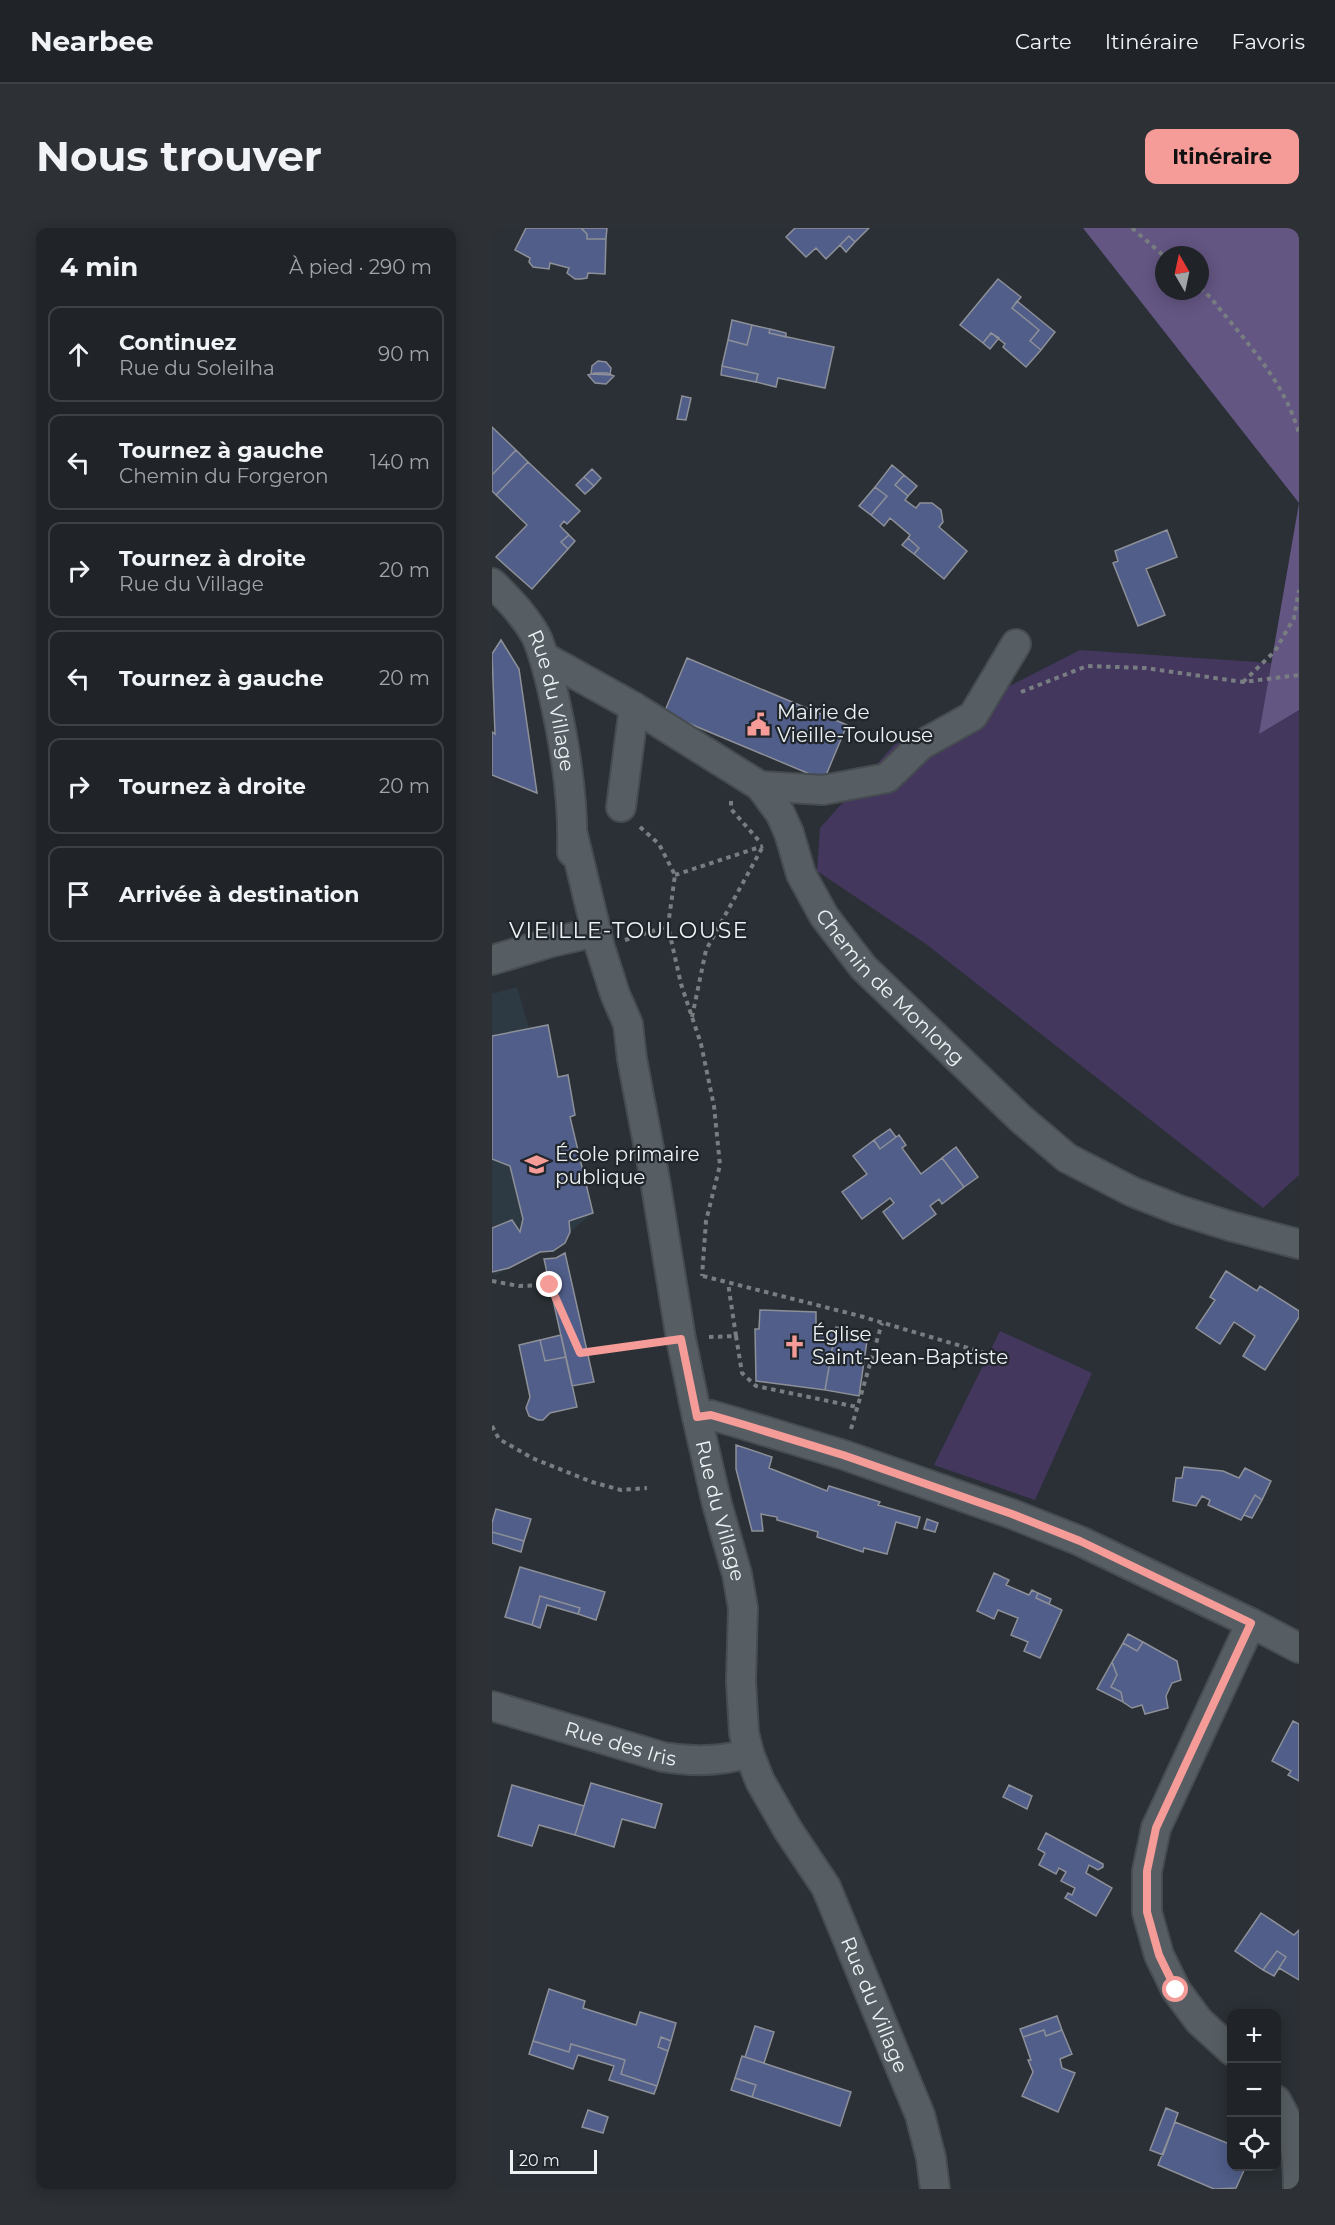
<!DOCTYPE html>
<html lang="fr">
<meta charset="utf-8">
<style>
:root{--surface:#202428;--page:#2d3034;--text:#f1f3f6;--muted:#a2a4a8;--line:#3d4145;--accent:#f59b98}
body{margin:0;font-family:Montserrat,sans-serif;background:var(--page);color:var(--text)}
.controls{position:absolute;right:18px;bottom:18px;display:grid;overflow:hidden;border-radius:12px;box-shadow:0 3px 15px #0003}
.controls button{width:54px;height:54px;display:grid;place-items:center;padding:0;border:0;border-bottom:2px solid var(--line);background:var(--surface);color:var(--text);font:30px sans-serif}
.compass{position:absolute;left:663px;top:18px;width:54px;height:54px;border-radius:50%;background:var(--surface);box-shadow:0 3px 15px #0003;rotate:351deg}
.scale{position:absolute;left:18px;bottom:15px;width:87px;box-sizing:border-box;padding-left:6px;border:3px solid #ecf1f4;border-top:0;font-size:16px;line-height:21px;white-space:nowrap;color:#ecf1f4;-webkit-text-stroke:4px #20262b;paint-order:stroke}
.stop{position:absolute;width:18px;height:18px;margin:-14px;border:4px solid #f59b98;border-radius:50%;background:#fff}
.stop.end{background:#f59b98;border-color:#fff;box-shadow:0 2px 6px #0008}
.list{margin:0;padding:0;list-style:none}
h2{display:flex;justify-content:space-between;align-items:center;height:78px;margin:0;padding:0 24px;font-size:26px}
h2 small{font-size:20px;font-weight:400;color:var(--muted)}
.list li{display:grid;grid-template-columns:39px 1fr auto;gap:18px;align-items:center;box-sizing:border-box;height:96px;margin:0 12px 12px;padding:0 12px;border:2px solid var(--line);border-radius:12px}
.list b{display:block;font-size:22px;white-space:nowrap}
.list p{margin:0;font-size:20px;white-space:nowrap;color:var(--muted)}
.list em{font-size:20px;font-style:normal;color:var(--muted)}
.icon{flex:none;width:33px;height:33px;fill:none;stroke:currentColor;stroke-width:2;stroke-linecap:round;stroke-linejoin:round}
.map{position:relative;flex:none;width:807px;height:1961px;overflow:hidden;border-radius:12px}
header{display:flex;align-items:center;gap:36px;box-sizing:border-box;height:84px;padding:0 30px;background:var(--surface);border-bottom:2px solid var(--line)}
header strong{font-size:28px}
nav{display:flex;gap:33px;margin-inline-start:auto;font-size:21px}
.intro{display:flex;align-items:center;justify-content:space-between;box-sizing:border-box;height:144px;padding:0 36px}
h1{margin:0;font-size:42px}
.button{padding:15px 27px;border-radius:12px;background:var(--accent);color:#111;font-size:21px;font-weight:700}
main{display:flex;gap:36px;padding:0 36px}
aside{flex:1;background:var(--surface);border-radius:12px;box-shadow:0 3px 15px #0003}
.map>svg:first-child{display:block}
.built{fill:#2e3a43}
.green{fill:#44375e}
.forest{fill:#645683;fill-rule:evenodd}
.building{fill:#505e89;stroke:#8d9098;stroke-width:1.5}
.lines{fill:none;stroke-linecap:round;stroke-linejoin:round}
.minor-casing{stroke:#464c50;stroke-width:32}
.path{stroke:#777d81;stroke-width:4;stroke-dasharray:4.5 4.5;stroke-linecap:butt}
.minor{stroke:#575e63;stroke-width:28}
.route{stroke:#f59b98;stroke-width:8}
.labels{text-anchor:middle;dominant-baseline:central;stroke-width:4.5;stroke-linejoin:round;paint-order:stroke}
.street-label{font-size:20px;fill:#ecf1f4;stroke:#20262b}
.poi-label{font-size:20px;fill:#ecf1f4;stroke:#20262b;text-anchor:start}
.quarter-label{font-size:22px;letter-spacing:1.5px;fill:#ecf1f4;stroke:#20262b}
</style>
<header>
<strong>Nearbee</strong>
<nav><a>Carte</a><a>Itinéraire</a><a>Favoris</a></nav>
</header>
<div class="intro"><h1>Nous trouver</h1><a class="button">Itinéraire</a></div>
<main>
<aside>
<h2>4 min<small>À pied · 290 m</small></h2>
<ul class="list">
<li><svg class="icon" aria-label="ahead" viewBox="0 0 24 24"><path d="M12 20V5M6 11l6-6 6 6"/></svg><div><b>Continuez</b><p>Rue du Soleilha</p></div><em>90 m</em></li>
<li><svg class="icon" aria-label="left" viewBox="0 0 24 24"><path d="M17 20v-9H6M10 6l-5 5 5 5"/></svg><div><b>Tournez à gauche</b><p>Chemin du Forgeron</p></div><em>140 m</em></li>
<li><svg class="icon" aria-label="right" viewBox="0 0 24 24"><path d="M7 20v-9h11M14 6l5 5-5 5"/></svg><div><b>Tournez à droite</b><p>Rue du Village</p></div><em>20 m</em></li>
<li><svg class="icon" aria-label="left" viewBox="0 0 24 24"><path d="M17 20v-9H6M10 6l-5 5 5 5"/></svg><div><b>Tournez à gauche</b></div><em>20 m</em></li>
<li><svg class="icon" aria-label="right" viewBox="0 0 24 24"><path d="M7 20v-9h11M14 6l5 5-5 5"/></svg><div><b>Tournez à droite</b></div><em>20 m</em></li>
<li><svg class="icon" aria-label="arrive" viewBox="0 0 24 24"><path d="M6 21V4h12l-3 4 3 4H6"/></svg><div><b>Arrivée à destination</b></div></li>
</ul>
</aside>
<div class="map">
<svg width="807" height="1961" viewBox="0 0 807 1961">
<rect width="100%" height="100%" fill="#2a3035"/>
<path class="built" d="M25,759L37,800L56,797L66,849L76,847L83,887L78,889L101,985L78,1004L73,1015L61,1023L44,1025L4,1047L0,1045V766Z"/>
<path class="green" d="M588,422L779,435L768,505L807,482V947L771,980L434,716L325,643L328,600L402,517Z
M508,1103L600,1145L543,1272L442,1237Z"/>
<path class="forest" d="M591,0H807V482L767,506L807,275ZM672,27H708V63H672Z"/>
<path class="building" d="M34,0H89L95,6V11H114L113,46L96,45L95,50L89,51H83L75,45L77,40L58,35L57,41L41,39L37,34L38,30L23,22Z
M89,0H115L114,11H95V6Z
M303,0H377L363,14L357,8L334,31L324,20L314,29L294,9Z
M357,8L363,14L354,24L348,17Z
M506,51L529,69L520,80L547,102L538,113L549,122L534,139L511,119L513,116L499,105L491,115L468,97Z
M525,73L563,104L549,122L538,113L547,102L520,80Z
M240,92L260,97L255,117L236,112Z
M260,97L278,101L277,105L342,119L333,160L286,150L284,159L264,154L266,146L230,138L236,112L255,117Z
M278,101L294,105V109L277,105Z
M499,105L507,110L498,121L491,115Z
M106,133L114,134L119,140L118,147L99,146L100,138Z
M230,138L266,146L264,154L229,147Z
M103,145H115L122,148L114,156L103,155L96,147Z
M190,168L199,170L194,192L185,191Z
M0,199L24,222L0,247Z
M24,222L36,234L4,267L0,263V247Z
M36,234L88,283L75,296L72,293L68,298L77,307L69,314L76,321L40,361L4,329L35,297L4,267Z
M400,237L412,247L403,257L416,268L413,272L424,280L428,275H440L449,282L451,294L447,299L475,323L452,351L422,326L427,320L416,310L418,307L398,290L392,298L379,287L395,268L383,259Z
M100,241L109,250L102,258L92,249Z
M412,247L425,258L416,268L403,257Z
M92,249L102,258L93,266L84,257Z
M383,259L395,268L379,287L367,278Z
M675,302L685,329L654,341L673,387L646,398L621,335L626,333L623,323Z
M77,307L83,313L76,321L69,314Z
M416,310L427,320L422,326L410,317Z
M9,412L27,441L45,565L0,547V504L3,506L0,426Z
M195,430L355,497L332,552L172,485Z
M56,797L66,849L76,847L83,887L78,889L101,985L77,993L78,1004L73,1015L61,1023L48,1024L17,1040L0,1044V1000L20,992L28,1004L31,991L18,938L0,931V808Z
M398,901L404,909L388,921L382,912Z
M407,907L414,917L410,920L429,946L450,930L472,959L450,976L447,971L438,978L444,986L411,1011L391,984L402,975L398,970L370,991L350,964L375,946L361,928L382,912L388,921Z
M464,919L486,949L472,959L450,930Z
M73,1025L102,1154L80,1158L52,1031L64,1030Z
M734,1043L765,1063L768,1058L807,1083V1089L773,1142L751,1128L763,1108L742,1094L728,1116L704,1100L723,1072L718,1069Z
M268,1082L324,1084V1105H343L333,1162L264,1153L263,1101H267Z
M344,1099L376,1106L367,1168L333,1162Z
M69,1107L74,1129L53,1133L48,1112Z
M48,1112L53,1133L74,1129L85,1179L58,1185L51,1192H46L37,1188L34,1180L38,1169L27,1117Z
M244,1217L280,1229L277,1240L335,1263L337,1258L388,1274L386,1277L428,1289L425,1300L404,1294L395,1326L372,1320L371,1324L325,1309L326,1304L285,1292V1289L269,1286L271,1303H260L244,1241Z
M692,1239L731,1243L747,1250L753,1240L779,1253L770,1272L763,1267L749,1292L716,1277L718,1272L710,1268L704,1278L681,1273L684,1250H690Z
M763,1267L770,1272L760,1290L752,1287Z
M4,1281L39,1291L32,1313L0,1304V1295Z
M435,1291L446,1295L443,1304L432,1301Z
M0,1304L32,1313L29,1324L0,1315Z
M28,1339L113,1364L104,1392L86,1386L88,1380L48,1368L40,1397L13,1389Z
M502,1345L517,1352L514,1357L537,1367L540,1362L546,1365L544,1370L570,1382L548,1430L532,1423L536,1414L519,1407L526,1390L506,1382L502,1391L485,1383Z
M546,1365L559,1371L557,1376L544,1370Z
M48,1368L88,1380L86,1386L55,1377L48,1400L40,1397Z
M636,1406L651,1414L645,1423L631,1415Z
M651,1414L685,1433L689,1452L680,1455L674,1468L676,1480L653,1486L650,1477L640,1480L631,1474L629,1464L619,1459L625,1447L620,1434L631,1415L645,1423Z
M620,1434L625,1447L619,1459L629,1464L631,1474L605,1461Z
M801,1493L807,1496V1553L796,1547L799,1543L780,1533Z
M99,1555L170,1576L163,1600L130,1591L122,1619L83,1607Z
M20,1557L92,1578L83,1607L47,1597L40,1618L6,1608Z
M517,1557L540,1568L535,1581L511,1569Z
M554,1605L611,1636V1639L606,1642L597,1637L594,1645L620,1660L604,1688L573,1670L576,1665L580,1667L583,1660L569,1653L574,1644L567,1640L564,1646L547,1637L553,1625L546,1621Z
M769,1685L802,1707L807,1702V1752L787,1740L794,1729L785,1723L771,1742L743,1723Z
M785,1723L794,1729L782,1748L771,1742Z
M57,1761L93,1773L91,1780L144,1797L148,1784L184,1795L179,1813L169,1809L166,1819L176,1823L165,1858L129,1846L133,1832L79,1816L77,1824L41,1813Z
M565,1788L570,1802L554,1808L552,1802L531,1809L528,1801Z
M263,1798L282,1804L272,1835L253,1829Z
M552,1802L554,1808L570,1802L580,1826L568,1831L570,1840L583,1845L566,1884L530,1868L541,1844L536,1832H539L531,1809Z
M169,1809L179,1813L176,1823L166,1819Z
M41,1813L77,1824L79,1816L133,1832L129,1846L165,1858L162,1866L117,1852L122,1838L86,1827L81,1841L37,1826Z
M250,1828L359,1864L348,1898L260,1869L264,1857L243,1850Z
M243,1850L264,1857L260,1869L239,1862Z
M674,1880L686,1885L671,1927L658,1922Z
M96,1882L116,1889L111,1905L90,1899Z
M683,1894L740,1917V1938H754L744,1960L722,1961L666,1937Z"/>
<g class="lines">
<defs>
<g id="minor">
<path id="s1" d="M0,355C16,370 33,388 44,408C51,423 55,440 59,456C72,510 82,569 80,624"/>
<path id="s2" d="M52,429L142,479L268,558L288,585L297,605L309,646L332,688L371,739L529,891L575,930L641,964L687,982L738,998L807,1016"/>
<path d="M268,558L331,562L395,550L429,517L481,488L524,416"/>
<path d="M129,579L142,479"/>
<path id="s3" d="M81,607L108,719L123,766L136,796L140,831L163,952L189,1111L205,1189L225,1276L245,1346L251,1380L249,1453L252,1505L257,1525L268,1553L296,1602L334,1659L428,1887L439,1930L443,1961"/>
<path d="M0,732L60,714L105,704"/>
<path d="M205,1189L219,1187L253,1197L352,1227L520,1286L588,1313L759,1395L807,1420"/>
<path id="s4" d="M0,1478L171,1529C201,1534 228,1534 257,1525"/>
<path d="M740,1823L707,1793L684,1762L667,1727L655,1684V1643L664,1600L759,1395"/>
<path d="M784,1872C803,1904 806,1925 806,1961"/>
</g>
</defs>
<use href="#minor" class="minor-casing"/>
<path class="path" d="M640,0L672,28
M708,60L719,70C752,112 793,153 807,206
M751,454L783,423L802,390L807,362
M529,464L595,438L653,440L751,454L807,447
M239,573V581L268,614
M148,599L167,616L183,647L176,698L189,756L209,816L222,878L228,937L214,993L210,1048
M183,647L271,618
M133,712L176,698
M200,789L214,722L270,620
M211,1048L368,1088L496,1126
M0,1053L27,1058L58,1057L88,1124L161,1115
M244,1108L250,1145L264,1158L365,1179
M217,1109L244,1108L236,1055
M0,1198L7,1211L40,1230L100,1254L129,1262L155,1260
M359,1201L390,1095"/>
<use href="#minor" class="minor"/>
</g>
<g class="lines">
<path class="route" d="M58,1057L88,1125L189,1111L205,1189L219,1187L253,1197L351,1227L520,1286L588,1313L759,1395L664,1600L655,1643V1684L667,1727L684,1762"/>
</g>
<defs>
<symbol id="civic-bare" viewBox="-9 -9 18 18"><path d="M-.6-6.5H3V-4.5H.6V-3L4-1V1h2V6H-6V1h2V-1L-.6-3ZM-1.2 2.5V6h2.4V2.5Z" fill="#f59b98" stroke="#20262b" stroke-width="2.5" paint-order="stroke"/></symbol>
<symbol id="school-bare" viewBox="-9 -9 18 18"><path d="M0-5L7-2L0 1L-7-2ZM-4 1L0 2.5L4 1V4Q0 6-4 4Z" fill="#f59b98" stroke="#20262b" stroke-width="2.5" paint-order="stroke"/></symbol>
<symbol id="church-bare" viewBox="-9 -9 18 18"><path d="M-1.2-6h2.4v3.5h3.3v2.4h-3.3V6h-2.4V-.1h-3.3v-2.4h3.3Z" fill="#f59b98" stroke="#20262b" stroke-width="2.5" paint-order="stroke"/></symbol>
</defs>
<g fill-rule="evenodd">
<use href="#civic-bare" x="250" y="480" width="33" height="33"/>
<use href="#school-bare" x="28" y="920" width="33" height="33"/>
<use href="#church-bare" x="286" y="1102" width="33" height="33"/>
</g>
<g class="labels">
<g class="street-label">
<text stroke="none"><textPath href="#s1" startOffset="136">Rue du Village</textPath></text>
<text stroke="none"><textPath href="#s2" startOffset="495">Chemin de Monlong</textPath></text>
<text stroke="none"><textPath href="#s3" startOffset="693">Rue du Village</textPath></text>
<text stroke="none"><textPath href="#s4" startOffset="134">Rue des Iris</textPath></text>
<text stroke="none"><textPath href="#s3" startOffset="1221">Rue du Village</textPath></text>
</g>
<g class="poi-label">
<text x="285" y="484">Mairie de<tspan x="285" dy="23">Vieille-Toulouse</tspan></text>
<text x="63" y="926">École primaire<tspan x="63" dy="23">publique</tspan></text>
<text x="320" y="1106">Église<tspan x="320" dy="23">Saint-Jean-Baptiste</tspan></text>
</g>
<g class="quarter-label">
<text x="137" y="702">VIEILLE-TOULOUSE</text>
</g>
</g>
</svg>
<div class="controls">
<button>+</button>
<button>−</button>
<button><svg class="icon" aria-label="locate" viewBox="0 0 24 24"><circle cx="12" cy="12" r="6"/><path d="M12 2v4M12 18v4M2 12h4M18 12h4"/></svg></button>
</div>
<svg class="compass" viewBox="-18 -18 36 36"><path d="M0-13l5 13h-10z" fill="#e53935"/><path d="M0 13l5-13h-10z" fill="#a2a4a8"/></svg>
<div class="scale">20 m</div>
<div class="stop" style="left:684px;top:1762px"></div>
<div class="stop end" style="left:58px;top:1057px"></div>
</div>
</main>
